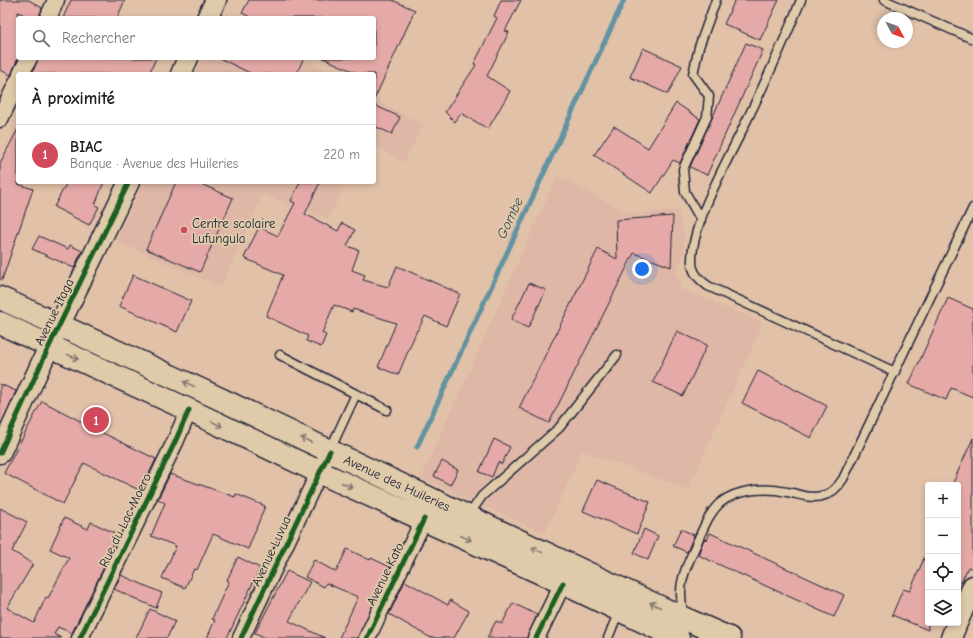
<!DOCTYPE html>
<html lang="fr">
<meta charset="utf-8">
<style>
:root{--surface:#fff;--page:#f2f2f2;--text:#202124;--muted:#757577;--line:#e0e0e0;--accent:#d1495b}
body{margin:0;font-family:"Comic Neue",sans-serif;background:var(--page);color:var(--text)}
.controls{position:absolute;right:12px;bottom:12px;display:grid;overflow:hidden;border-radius:4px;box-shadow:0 2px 6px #0003}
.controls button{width:36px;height:36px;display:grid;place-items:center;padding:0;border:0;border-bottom:1px solid var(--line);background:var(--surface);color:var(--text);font:20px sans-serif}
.compass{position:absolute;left:877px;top:12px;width:36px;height:36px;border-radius:50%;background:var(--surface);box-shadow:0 2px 6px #0003;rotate:131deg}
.you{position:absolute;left:642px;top:269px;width:14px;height:14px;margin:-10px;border:3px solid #fff;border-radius:50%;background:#1a73e8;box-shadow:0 0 0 6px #1a73e833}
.badge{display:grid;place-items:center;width:26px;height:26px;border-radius:50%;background:var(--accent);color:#fff;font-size:13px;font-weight:700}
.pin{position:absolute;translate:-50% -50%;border:2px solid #fff;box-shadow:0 1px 4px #0006}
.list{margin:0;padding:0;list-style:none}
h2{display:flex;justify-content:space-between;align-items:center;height:52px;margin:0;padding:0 16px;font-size:17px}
h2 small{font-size:13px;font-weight:400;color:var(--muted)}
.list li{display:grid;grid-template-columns:26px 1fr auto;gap:12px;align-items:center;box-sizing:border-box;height:60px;padding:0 16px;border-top:1px solid var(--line)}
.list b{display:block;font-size:15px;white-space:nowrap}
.list p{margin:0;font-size:13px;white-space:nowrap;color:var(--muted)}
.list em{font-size:13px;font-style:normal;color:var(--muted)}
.icon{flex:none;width:22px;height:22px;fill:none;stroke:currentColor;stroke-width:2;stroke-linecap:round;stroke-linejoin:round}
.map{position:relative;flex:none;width:973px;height:638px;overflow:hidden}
.search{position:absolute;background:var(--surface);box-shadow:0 2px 6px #0003;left:16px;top:16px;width:360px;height:44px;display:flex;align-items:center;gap:10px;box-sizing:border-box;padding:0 14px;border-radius:4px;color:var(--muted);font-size:15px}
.panel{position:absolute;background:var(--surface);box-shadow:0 2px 6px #0003;left:16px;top:72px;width:360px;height:112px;border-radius:4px}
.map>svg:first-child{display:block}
.built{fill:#deb7a6}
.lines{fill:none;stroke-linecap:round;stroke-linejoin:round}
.stream{stroke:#6393a2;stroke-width:5}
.building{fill:#e5aaa7;stroke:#22223b}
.service-casing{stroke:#22223b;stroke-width:11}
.minor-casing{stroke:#22223b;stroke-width:19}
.tertiary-casing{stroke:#22223b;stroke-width:23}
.secondary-casing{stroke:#22223b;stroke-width:25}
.service{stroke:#dfcba9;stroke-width:8}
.minor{stroke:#dfcba9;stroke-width:16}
.tertiary{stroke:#dfcba9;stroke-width:20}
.secondary{stroke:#dfcba9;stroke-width:22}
.cycleway-casing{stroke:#dfcba9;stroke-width:8}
.cycleway{stroke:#1b5e20;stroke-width:5}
.oneway{stroke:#807672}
.poi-dot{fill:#d1495b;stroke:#dfcba9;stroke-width:1.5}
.labels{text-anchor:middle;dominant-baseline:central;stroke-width:3.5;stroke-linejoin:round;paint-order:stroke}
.poi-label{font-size:13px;fill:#22223b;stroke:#dfcba9;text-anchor:start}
.street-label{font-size:13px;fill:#22223b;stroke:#dfcba9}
.water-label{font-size:14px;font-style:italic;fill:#323e55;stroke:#dfcba9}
</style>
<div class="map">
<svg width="973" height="638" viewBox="0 0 973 638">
<rect width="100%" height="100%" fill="#e1c1a8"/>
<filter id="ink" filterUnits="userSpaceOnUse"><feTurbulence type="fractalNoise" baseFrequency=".025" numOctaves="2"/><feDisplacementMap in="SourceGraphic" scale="8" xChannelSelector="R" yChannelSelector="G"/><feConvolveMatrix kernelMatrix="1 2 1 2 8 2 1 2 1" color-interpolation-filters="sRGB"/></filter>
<g filter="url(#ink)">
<path class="built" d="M203,58H301L330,74H195Z
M374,98L423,125L404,162L374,145Z
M557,176L630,214L678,210L684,235L683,255L676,272L681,289L763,323L688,489L582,451L545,533L421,478Z
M144,182H347L328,219L263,194L221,287L116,241Z"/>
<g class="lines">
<path class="stream" d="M417,447L624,0"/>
</g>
<path class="building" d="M0,0H29L42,8L39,18H31L18,12V58L11,75L0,70Z
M71,0H125L117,18H63Z
M249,0H392L415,10L374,100V74H359L323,58H374V18H252L242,13Z
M501,0H521L505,31L509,32L487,76L510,91L488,129L461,113L455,122L445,112L476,65L474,64L497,18L494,16Z
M735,0H779L760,40L724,24Z
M746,43L763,50L707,175L690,167Z
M643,48L682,66L668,94L630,77Z
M38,58H156L149,74H32Z
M219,58H304L296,74H252Z
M676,103L700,119L680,163L673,160L652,193L594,155L614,126L648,148Z
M374,105L400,117L392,134L374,126Z
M18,129V184L33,189L2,280L0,279V163Z
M67,182H104L95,205L99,207L89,225L54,207Z
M176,182H196L233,198L200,272L146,249Z
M300,182H320L305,214L338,231L342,223L355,230L347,246L359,250L352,270L365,275L363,280L388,287L397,266L460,294L446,326L425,316L418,330H417L398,375L378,367L396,323L353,309L352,312L334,305L322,333L326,335L321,347L306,341L308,336L266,316L283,275L244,258L259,227L278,236L295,203L291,201Z
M673,216L671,267L634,253L549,423L519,408L598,249L617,259L616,220Z
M39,236L68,249L70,245L82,251L74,268L32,249Z
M133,275L191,301L177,332L119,306Z
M529,283L546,290L528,328L511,320Z
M948,298L973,309V397L951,388L946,400L909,384Z
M677,331L707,345L683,396L653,382Z
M758,371L827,406L811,438L742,403Z
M0,384L16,391L0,426Z
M42,401L105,434L156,459L141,491L84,463L63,504L4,473Z
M973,438V569L968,567L958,590V485H952Z
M494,439L510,447L502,464L498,462L492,477L479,472Z
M442,461L458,470L450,485L434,476Z
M170,474L235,497L236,494L265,506L248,549L213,534L197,570L194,569L185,588L162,578L176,546L151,536L165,503L158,499Z
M597,480L650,502L637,534L583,511Z
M0,508L27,522L12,551L33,564L7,608L34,623L46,597L48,598L69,558L50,549L64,518L88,529L91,522L117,534L102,566L104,567L72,633L58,627L54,634L61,638H0Z
M644,529L658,536L648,560L634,553Z
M681,529L694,535L687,552L673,546Z
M710,533L844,595L834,617L698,555L704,539L707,540Z
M347,549L370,560L371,558L390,567L358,638H339L358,597L326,583L324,587L305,577L314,560L336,572Z
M928,549V630L892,615L903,589L910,591Z
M238,557L260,568L227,638H207L215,620L212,619L229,581L227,580Z
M287,571L310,582L289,621L325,638H266L255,633Z
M121,575L162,593L156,608L114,589Z
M405,581L448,605L450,600L469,611L454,638H431L389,614Z
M513,603L537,615L527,638H487L496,621L502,624Z
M150,609L175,621L167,638H136Z"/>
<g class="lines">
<defs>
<path id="service" d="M801,0C784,42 765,83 745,124C728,160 691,223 692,262C692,273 700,280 708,286L895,372
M884,0L973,39
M701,220L685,192L683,169L707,117L709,96L693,74L699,47L716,0
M280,355L387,410
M330,450L356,394
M469,515L482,496L559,428L617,355
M683,616C682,608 681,600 681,592C681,574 692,556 698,540C704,527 709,513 720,503C737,489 766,487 787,492C800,494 811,500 825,495C832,493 839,485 843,479L973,208
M608,638L619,611"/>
<path id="minor" d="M48,18L56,0
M21,74L29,58
M0,119L18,81
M80,638L175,442L189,410
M241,638L324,462
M367,638L424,519
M536,638L563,583"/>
<path id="tertiary" d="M207,18L216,0
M181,74L188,58
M0,453L54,336L129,182
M958,621L973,586
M951,638L957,623"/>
<path id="secondary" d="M0,298L199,389L568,564L683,618L729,638
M0,323L189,410L319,472L563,583L678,638"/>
</defs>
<use href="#service" class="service-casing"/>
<use href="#minor" class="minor-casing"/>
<use href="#tertiary" class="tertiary-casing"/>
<use href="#secondary" class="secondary-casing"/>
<use href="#service" class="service"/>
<use href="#minor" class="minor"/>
<use href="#tertiary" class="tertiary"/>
<use href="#secondary" class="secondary"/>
<defs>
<path id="cycleway" d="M0,453L54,336L129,182
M80,638L175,442L189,410
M241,638L330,451
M367,638L424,519
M536,638L563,583"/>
</defs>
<use href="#cycleway" class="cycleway-casing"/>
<use href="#cycleway" class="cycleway"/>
</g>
<defs><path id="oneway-shaft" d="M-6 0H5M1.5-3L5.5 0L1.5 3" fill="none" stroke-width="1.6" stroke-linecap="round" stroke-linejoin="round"/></defs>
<g class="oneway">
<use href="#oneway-shaft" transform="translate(73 357) rotate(24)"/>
<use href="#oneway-shaft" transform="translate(189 384) rotate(-156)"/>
<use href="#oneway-shaft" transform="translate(217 424) rotate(26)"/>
<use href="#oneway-shaft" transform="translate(306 440) rotate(-155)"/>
<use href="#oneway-shaft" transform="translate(347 485) rotate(24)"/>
<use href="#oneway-shaft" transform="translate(466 538) rotate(25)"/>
<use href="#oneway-shaft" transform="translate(537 550) rotate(-155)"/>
<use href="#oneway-shaft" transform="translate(655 605) rotate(-155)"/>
</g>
</g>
<circle class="poi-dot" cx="184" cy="230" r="4"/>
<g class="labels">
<g class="poi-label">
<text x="192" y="223">Centre scolaire<tspan x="192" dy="15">Lufungula</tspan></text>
</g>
<g class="street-label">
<text transform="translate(54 312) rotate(-64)">Avenue Itaga</text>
<text transform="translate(397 483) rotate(25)">Avenue des Huileries</text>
<text transform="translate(125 520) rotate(-64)">Rue du Lac Moero</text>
<text transform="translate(271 551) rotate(-65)">Avenue Luvua</text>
<text transform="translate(385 574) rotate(-64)">Avenue Kato</text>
</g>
<g class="water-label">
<text transform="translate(510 218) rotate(-65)">Gombe</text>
</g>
</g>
</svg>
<div class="controls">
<button>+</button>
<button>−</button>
<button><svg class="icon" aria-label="locate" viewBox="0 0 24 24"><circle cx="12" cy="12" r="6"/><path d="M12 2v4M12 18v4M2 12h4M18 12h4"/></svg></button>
<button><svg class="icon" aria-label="layers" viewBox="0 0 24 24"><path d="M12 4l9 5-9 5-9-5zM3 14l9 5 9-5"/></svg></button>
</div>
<svg class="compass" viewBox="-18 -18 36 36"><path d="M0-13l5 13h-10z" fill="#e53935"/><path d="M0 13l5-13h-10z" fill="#757577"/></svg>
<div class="you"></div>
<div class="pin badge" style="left:96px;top:420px">1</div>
<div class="search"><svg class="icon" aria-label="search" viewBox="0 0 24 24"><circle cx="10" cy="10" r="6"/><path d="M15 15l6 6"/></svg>Rechercher</div>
<section class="panel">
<h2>À proximité<small></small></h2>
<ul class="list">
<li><span class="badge">1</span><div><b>BIAC</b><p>Banque · Avenue des Huileries</p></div><em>220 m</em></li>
</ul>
</section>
</div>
